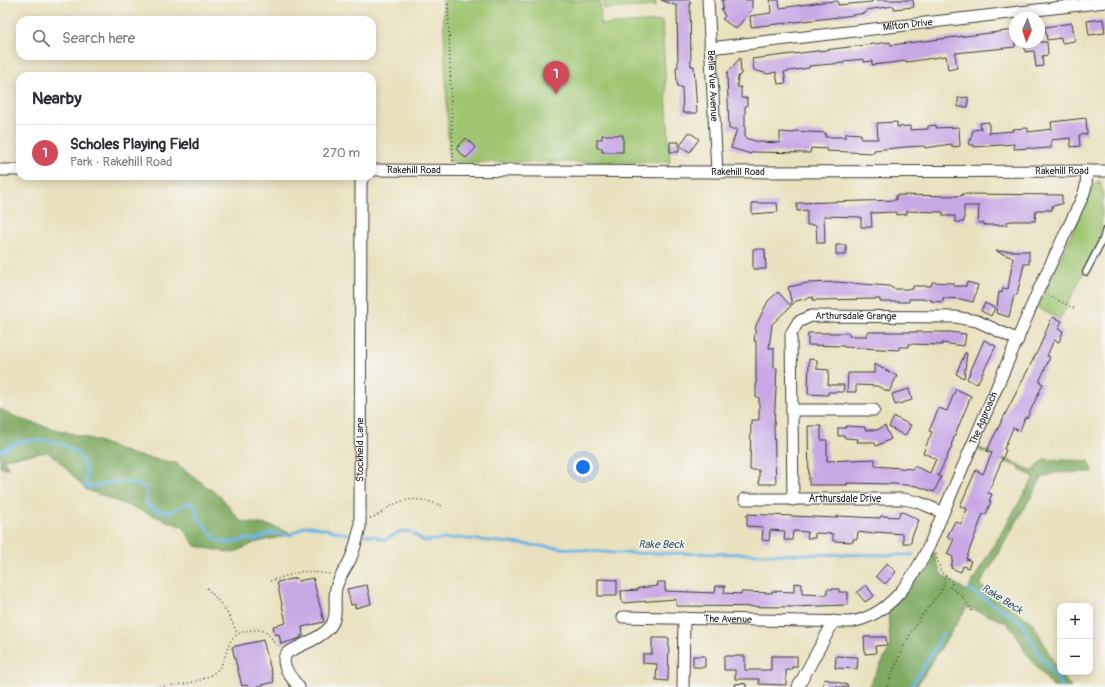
<!DOCTYPE html>
<meta charset="utf-8">
<style>
:root{--surface:#fff;--page:#f2f2f3;--text:#2b2b33;--muted:#7c7c81;--line:#e1e1e2;--accent:#d1495b}
body{margin:0;font-family:Pangolin,sans-serif;background:var(--page);color:var(--text)}
.controls{position:absolute;right:12px;bottom:12px;display:grid;overflow:hidden;border-radius:8px;box-shadow:0 2px 10px #0003}
.controls button{width:36px;height:36px;display:grid;place-items:center;padding:0;border:0;border-bottom:1px solid var(--line);background:var(--surface);color:var(--text);font:20px sans-serif}
.compass{position:absolute;left:1009px;top:12px;width:36px;height:36px;border-radius:50%;background:var(--surface);box-shadow:0 2px 10px #0003;rotate:183deg}
.you{position:absolute;left:583px;top:467px;width:14px;height:14px;margin:-10px;border:3px solid #fff;border-radius:50%;background:#1a73e8;box-shadow:0 0 0 6px #1a73e833}
.badge{display:grid;place-items:center;width:26px;height:26px;border-radius:50%;background:var(--accent);color:#fff;font-size:13px;font-weight:700}
.pin{position:absolute;translate:-50% -33px;filter:drop-shadow(0 1px 2px #0008)}
.pin::after{content:'';position:absolute;top:21px;width:14px;height:12px;background:inherit;clip-path:polygon(0 0,100% 0,50% 100%)}
.list{margin:0;padding:0;list-style:none}
h2{display:flex;justify-content:space-between;align-items:center;height:52px;margin:0;padding:0 16px;font-size:17px}
h2 small{font-size:13px;font-weight:400;color:var(--muted)}
.list li{display:grid;grid-template-columns:26px 1fr auto;gap:12px;align-items:center;box-sizing:border-box;height:56px;padding:0 16px;border-top:1px solid var(--line)}
.list b{display:block;font-size:15px;white-space:nowrap}
.list p{margin:0;font-size:13px;white-space:nowrap;color:var(--muted)}
.list em{font-size:13px;font-style:normal;color:var(--muted)}
.icon{flex:none;width:22px;height:22px;fill:none;stroke:currentColor;stroke-width:2;stroke-linecap:round;stroke-linejoin:round}
.map{position:relative;flex:none;width:1105px;height:687px;overflow:hidden}
.search{position:absolute;background:var(--surface);box-shadow:0 2px 10px #0003;left:16px;top:16px;width:360px;height:44px;display:flex;align-items:center;gap:10px;box-sizing:border-box;padding:0 14px;border-radius:12px;color:var(--muted);font-size:15px}
.panel{position:absolute;background:var(--surface);box-shadow:0 2px 10px #0003;left:16px;top:72px;width:360px;height:108px;border-radius:12px}
.map>svg:first-child{display:block}
.green{fill:#9ec570;stroke:#5d7046}
.forest{fill:#7eaa62;stroke:#4d633f}
.lines{fill:none;stroke-linecap:round;stroke-linejoin:round}
.stream{stroke:#6bb3e3;stroke-width:3}
.building{fill:#c7a7e5}
.service-casing{stroke:#3b3a34;stroke-width:8}
.minor-casing{stroke:#3b3a34;stroke-width:13}
.path{stroke:#3b3a34;stroke-width:1.5;stroke-dasharray:1 3;stroke-linecap:butt}
.service{stroke:#fff;stroke-width:5.5}
.minor{stroke:#fff;stroke-width:11}
.labels{text-anchor:middle;dominant-baseline:central;stroke-width:3;stroke-linejoin:round;paint-order:stroke}
.street-label{font-size:10px;fill:#1c1c1c;stroke:#f6f6f2}
.water-label{font-size:11px;font-style:italic;fill:#3c586c;stroke:#f6f6f2}
</style>
<div class="map">
<svg width="1105" height="687" viewBox="0 0 1105 687">
<rect width="100%" height="100%" fill="#f6f6f2"/>
<filter id="ink" filterUnits="userSpaceOnUse"><feTurbulence type="fractalNoise" baseFrequency=".025" numOctaves="2"/><feDisplacementMap in="SourceGraphic" scale="8" xChannelSelector="R" yChannelSelector="G"/><feConvolveMatrix kernelMatrix="1 2 1 2 8 2 1 2 1" color-interpolation-filters="sRGB"/></filter>
<filter id="wash" filterUnits="userSpaceOnUse"><feTurbulence type="fractalNoise" baseFrequency=".012" numOctaves="4" result="noise"/><feDisplacementMap in="SourceGraphic" scale="16" xChannelSelector="R" yChannelSelector="G"/><feGaussianBlur stdDeviation="0.9" result="paint"/><feColorMatrix in="noise" values="0 0 0 0 0 0 0 0 0 0 0 0 0 0 0 0 0 1.4 0 .05"/><feComposite in="paint" operator="in"/></filter>
<g filter="url(#wash)">
<rect width="100%" height="100%" fill="#e9e1be"/>
<path class="green" d="M443,0H600L601,25L662,21L670,162H449Z
M604,0H655L656,6L604,9Z
M1100,181L1103,195L1100,240L1060,319L1038,308L1092,189L1096,182Z"/>
<path class="forest" d="M0,409L20,419L98,441L134,455L176,463L222,498L240,521L272,526L292,534L254,543L233,553L195,546L183,527L85,489L64,466L48,452L3,459L8,468L0,467Z
M977,447L1033,471L1044,459L1089,461L1093,472L1054,473L1042,478L980,585L1033,623L1060,674L1071,687H1053L1026,653L1018,637L1007,623L967,607L916,687H868L890,648L888,611C907,590 920,578 933,551L941,574L967,591L1034,477L1020,470L1021,468L976,449Z"/>
<g class="lines">
<path class="stream" d="M0,451C7,449 12,443 19,442C52,435 92,446 86,487C96,487 102,484 111,482C123,480 135,483 146,488L147,505C156,512 169,514 179,508C184,506 185,503 191,503L196,508L197,516L216,540L228,543L248,539L255,540L270,533L290,535L305,526H311L352,535
M413,534L424,541L458,538L613,553L913,555
M365,535L374,536L385,540L401,531L410,532
M969,589L1021,622L1042,659L1063,687
M911,687L944,633"/>
</g>
<g id="blocks">
<path class="building" d="M661,0H690L691,66H694L697,113H683L682,87H678L677,83L676,67H678L677,6Z
M722,0H752V9L736,29L722,19L725,16L721,9L723,8Z
M770,0H779L780,8L823,2L838,1V5L872,2V0H913L914,7L894,9V6L866,10V13L839,17L751,27L750,16L771,13Z
M1103,19L1105,33L1089,35L1087,21Z
M1072,23L1075,41L1062,43L1061,38L1047,40L1045,27Z
M1015,30V47L955,53L957,68L948,70L946,56L907,62V61L872,65V61L864,62V59L844,61V63L809,66V68L789,71L784,72L786,83L778,84L776,72L768,74L754,70L752,59L890,42L891,45Z
M1024,42H1047L1048,55L1042,56L1043,66L1036,67L1034,51L1025,52Z
M740,58L741,74L738,77L737,87H741V98H747V106H745V138L759,142L780,143V132L794,133V131L826,133L825,137H846V133L861,134V139H878L877,123L897,122V127L910,126V130L928,129V126L936,125V128L959,127L960,146L952,147V144L925,148L924,146L906,147L874,150V153L827,151V149L811,148L810,153L752,152L751,154L731,148L737,129H729L727,73Z
M968,97V107H958V98Z
M1086,118L1087,134L1079,135L1080,146L1071,147L1070,138L1051,140V148L1034,149L1033,148L1014,149V144L974,147V145H969L973,130L981,129L980,123L989,122V133L1013,131L1012,129L1028,128V132L1052,129L1051,122Z
M689,132L699,139L690,152L680,146Z
M602,135H623V152H602V148H597V139H602Z
M466,138L476,148L466,158L456,149Z
M670,142H679V152H670Z
M962,194L1062,195V204L1052,206V210H1036L1035,221H1012L1007,222V225H984V223H978L979,206H964V222H955V216H943V212L907,211V214L896,215V212L871,213L872,227H861V217L824,216L825,243H817L816,225H807V210L797,211V203L896,200V195L962,196Z
M752,203H777L778,212L752,214Z
M836,245H846V255H836Z
M753,249H765L766,269H753Z
M996,251H1029V264H1024L1017,295H1014L1009,317L996,313L999,292L1002,293L1003,288L1008,289L1013,258Z
M836,282L889,286L894,289H913V286H931L932,282L953,283V286H966L967,282L978,285L973,302L960,299L943,298V302L931,301V299H909V302H880V299L813,300V297L796,301L792,305L788,287L808,283Z
M778,292L791,306L772,324L769,348H774V368H777L774,427L776,484H759V470H750L751,420H759V397H756V341H754L756,325L768,301Z
M985,303L995,308L991,316L981,311Z
M1052,317L1062,321L1058,329L1063,331L1059,342L1054,340L1047,356L1050,357L1040,380V383L1043,384L1027,418L1025,417L1020,431L1013,428L1004,449L1006,450L988,493L992,494L989,501H991L986,514H983L966,559L971,561L968,568L963,566L961,572L951,568L953,557L947,554L954,539L947,537L955,521L961,524L967,509L960,506L976,470L983,474L992,453L987,451L992,440L1039,348Z
M867,332H950L966,334L964,346L942,343V345L909,344V347H899V350L844,347V346L808,345V333H849V336H867Z
M984,340L996,346L977,384L967,379Z
M965,353H967L964,378L956,374Z
M809,359L817,360V369L829,370L828,385H844L843,392H828V395L808,394Z
M874,364L897,376L889,392L877,386L856,385V392H847L848,373H874Z
M909,389L912,400L895,405L892,394Z
M956,389L971,396L951,445L952,446L938,476L941,477L934,492L917,486L894,484L847,483V485H809L808,426H821V440H827V461L875,459V466L913,469L914,466L930,473L936,459L923,453L932,432L929,431L939,408L947,411Z
M894,417L911,425L905,436L889,427Z
M846,426L865,427V430H877L885,426L891,439L876,446L874,442H857L858,439L845,438V436H838V428H846Z
M901,511L919,520L912,536L911,543H903V534L875,532L874,534L858,532L857,539H853V542L833,541V534L815,533V538H807L808,532L793,531L792,540H784L785,531L770,530L769,541L762,540L763,527L747,526V514L837,518V516L880,518L881,516L898,517Z
M887,563L896,572L885,584L876,576Z
M297,578L298,581L313,578L324,622L302,627L303,636H300L301,638L281,644L279,634L275,635L273,626L286,623L277,582Z
M598,579L617,580V596H598Z
M657,582H665V591L715,593L716,586H725L724,593L741,594V592L772,593V591L794,592V583L802,584V594L827,595V589H839V592H848V605L793,607L676,606V599L622,603L621,591L638,590V588L658,586Z
M367,585L371,604L355,608V604L351,605L347,589Z
M866,585L874,596L865,602L857,592Z
M864,637H886L887,645L875,646L876,653L865,654Z
M652,638H669L668,681L656,680L657,664L643,663V654H652Z
M263,640L274,682L255,687H248L247,685L242,686L232,647Z
M693,656H705V667H693Z
M724,656H745V670H771V656H797V667H792L791,670H786V685L759,684V679H735V670H724Z
M836,656L858,657L857,669L835,668Z
M825,679L848,685L847,687H822Z"/>
</g>
</g>
<g filter="url(#ink)">
<use href="#blocks" fill-opacity="0" stroke="#3b3a34" stroke-width="1"/>
<g class="lines">
<defs>
<path id="service" d="M1086,272L1103,239L1105,231
M738,687H743"/>
<g id="minor">
<path id="s1" d="M708,0L717,172"/>
<path id="s2" d="M710,48L1105,2"/>
<path d="M0,170H20"/>
<path id="s3" d="M372,170L717,172L1105,171"/>
<path d="M792,410H874"/>
<path id="s4" d="M745,499H903L918,502L942,512"/>
<path id="s5" d="M793,500L791,334L798,322L811,316L955,317L977,321L1018,340"/>
<path id="s6" d="M623,617L850,622C890,616 913,579 929,546L1038,291L1083,196L1086,186L1087,171"/>
<path id="s7" d="M299,687C292,679 278,663 287,653C300,645 320,639 330,627C339,616 333,601 336,588C339,577 345,570 350,560C355,549 357,539 360,527L361,182L364,176"/>
<path d="M683,687L684,618"/>
<path d="M798,687L834,621"/>
</g>
</defs>
<use href="#service" class="service-casing"/>
<use href="#minor" class="minor-casing"/>
<path class="path" d="M448,0L453,161
M1048,295L1075,309
M370,518C379,516 384,510 391,506C407,496 427,499 442,506
M936,554L941,572L953,582L950,587L962,596L973,613
M270,581L303,571L330,574
M207,588C220,602 230,615 237,633
M152,687C172,685 199,685 215,672C234,656 219,633 253,630C267,628 271,637 277,648
M887,687C899,655 909,632 930,605C938,595 946,589 944,576"/>
<use href="#service" class="service"/>
<use href="#minor" class="minor"/>
</g>
</g>
<g class="labels">
<g class="street-label">
<text stroke="none"><textPath href="#s2" startOffset="199">Milton Drive</textPath></text>
<text stroke="none"><textPath href="#s1" startOffset="86">Belle Vue Avenue</textPath></text>
<text stroke="none"><textPath href="#s3" startOffset="42">Rakehill Road</textPath></text>
<text stroke="none"><textPath href="#s3" startOffset="690">Rakehill Road</textPath></text>
<text stroke="none"><textPath href="#s3" startOffset="366">Rakehill Road</textPath></text>
<text stroke="none"><textPath href="#s5" startOffset="239">Arthursdale Grange</textPath></text>
<text stroke="none"><textPath href="#s6" startOffset="480">The Approach</textPath></text>
<text stroke="none"><textPath href="#s7" startOffset="273">Stockheld Lane</textPath></text>
<text stroke="none"><textPath href="#s4" startOffset="100">Arthursdale Drive</textPath></text>
<text stroke="none"><textPath href="#s6" startOffset="105">The Avenue</textPath></text>
</g>
<g class="water-label">
<text x="661" y="544">Rake Beck</text>
<text transform="translate(1002 599) rotate(32)">Rake Beck</text>
</g>
</g>
</svg>
<div class="controls">
<button>+</button>
<button>−</button>
</div>
<svg class="compass" viewBox="-18 -18 36 36"><path d="M0-13l5 13h-10z" fill="#e53935"/><path d="M0 13l5-13h-10z" fill="#7c7c81"/></svg>
<div class="you"></div>
<div class="pin badge" style="left:556px;top:94px">1</div>
<div class="search"><svg class="icon" aria-label="search" viewBox="0 0 24 24"><circle cx="10" cy="10" r="6"/><path d="M15 15l6 6"/></svg>Search here</div>
<section class="panel">
<h2>Nearby<small></small></h2>
<ul class="list">
<li><span class="badge">1</span><div><b>Scholes Playing Field</b><p>Park · Rakehill Road</p></div><em>270 m</em></li>
</ul>
</section>
</div>
